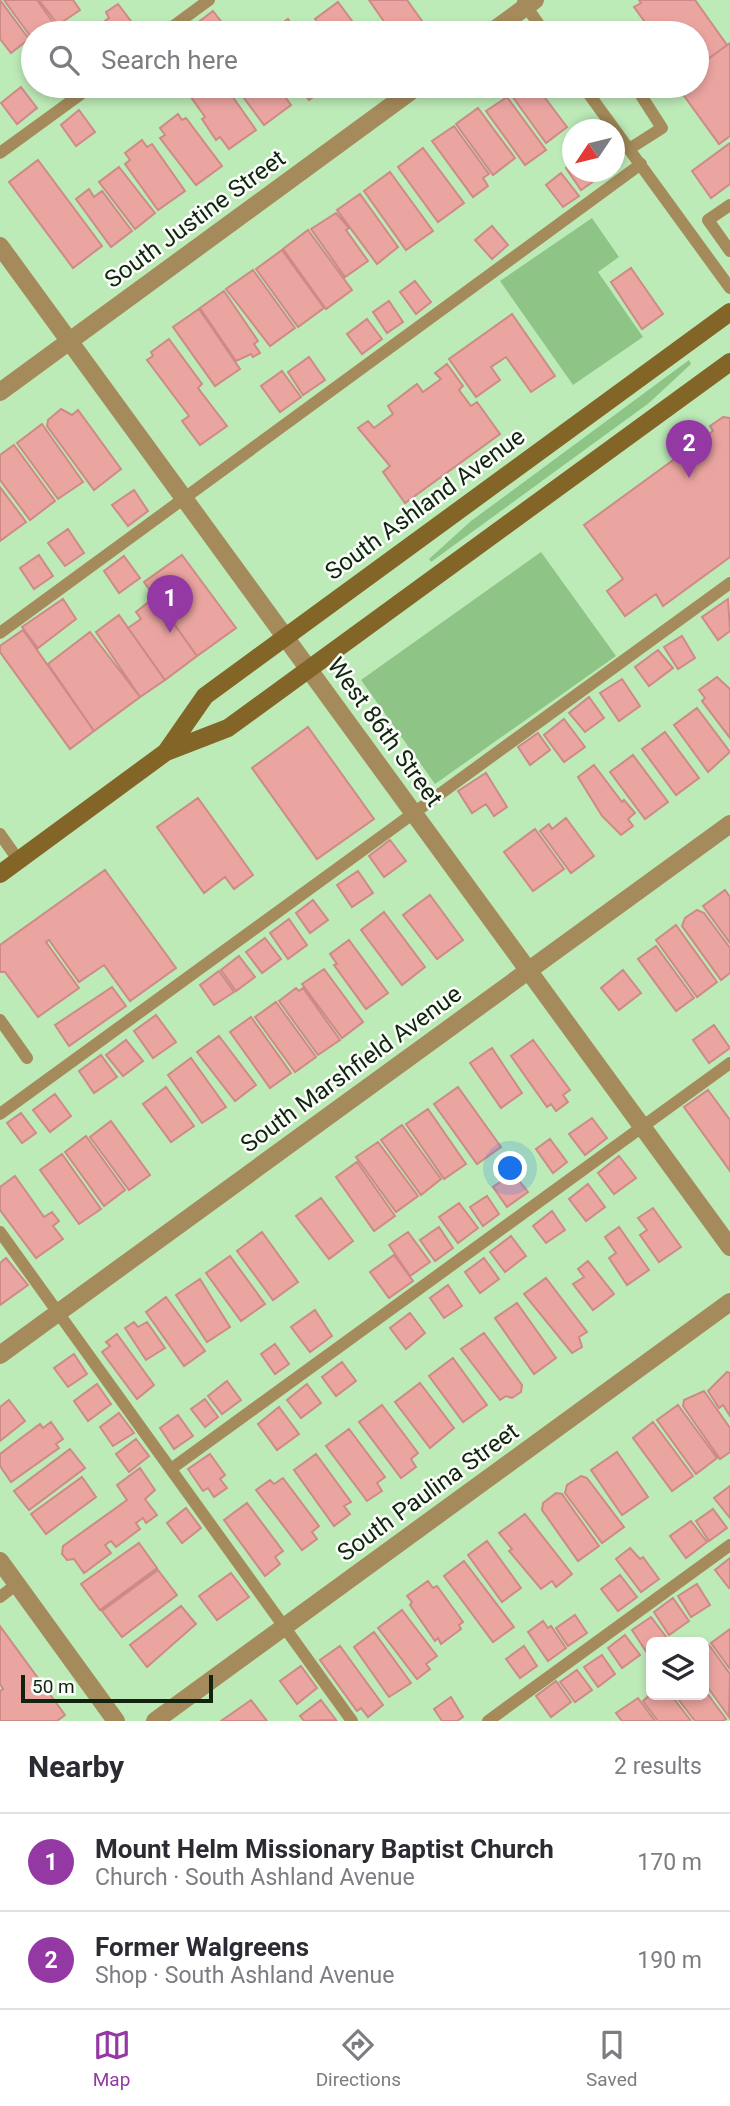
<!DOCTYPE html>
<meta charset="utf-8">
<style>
:root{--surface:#fff;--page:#f7f7f7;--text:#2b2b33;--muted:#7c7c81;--line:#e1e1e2;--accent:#9438a3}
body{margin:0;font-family:Roboto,sans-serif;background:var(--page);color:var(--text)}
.controls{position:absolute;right:21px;bottom:21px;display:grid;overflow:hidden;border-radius:10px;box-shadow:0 4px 10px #0003}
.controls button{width:63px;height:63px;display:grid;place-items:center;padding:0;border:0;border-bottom:2px solid var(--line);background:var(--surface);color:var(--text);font:35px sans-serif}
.compass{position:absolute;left:562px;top:119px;width:63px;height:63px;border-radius:50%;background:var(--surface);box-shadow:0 4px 10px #0003;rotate:235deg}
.scale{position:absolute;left:21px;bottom:18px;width:192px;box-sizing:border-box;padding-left:7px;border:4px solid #122310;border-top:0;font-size:19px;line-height:24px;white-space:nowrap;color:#122310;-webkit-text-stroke:5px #fafef9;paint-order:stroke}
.you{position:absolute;left:511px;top:1169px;width:24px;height:24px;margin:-18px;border:5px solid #fff;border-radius:50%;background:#1a73e8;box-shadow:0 0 0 10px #1a73e833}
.badge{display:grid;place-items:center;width:46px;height:46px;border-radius:50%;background:var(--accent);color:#fff;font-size:23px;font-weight:700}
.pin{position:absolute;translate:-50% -58px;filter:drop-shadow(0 2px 4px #0008)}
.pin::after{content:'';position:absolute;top:37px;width:24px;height:21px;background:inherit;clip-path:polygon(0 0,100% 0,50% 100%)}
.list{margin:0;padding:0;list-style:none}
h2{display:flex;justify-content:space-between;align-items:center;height:91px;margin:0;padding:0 28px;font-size:30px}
h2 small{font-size:23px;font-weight:400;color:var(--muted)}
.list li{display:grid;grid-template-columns:46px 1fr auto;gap:21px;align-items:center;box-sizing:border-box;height:98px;padding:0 28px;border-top:2px solid var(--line)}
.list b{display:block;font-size:26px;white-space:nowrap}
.list p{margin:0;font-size:23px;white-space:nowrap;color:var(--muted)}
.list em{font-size:23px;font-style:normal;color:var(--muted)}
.icon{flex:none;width:38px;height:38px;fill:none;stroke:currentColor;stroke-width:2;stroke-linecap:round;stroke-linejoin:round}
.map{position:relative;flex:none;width:730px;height:1721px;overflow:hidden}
.search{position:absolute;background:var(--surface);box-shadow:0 4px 10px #0003;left:21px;right:21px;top:21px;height:77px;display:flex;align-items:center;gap:18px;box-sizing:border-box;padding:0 24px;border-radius:38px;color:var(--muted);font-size:26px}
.sheet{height:287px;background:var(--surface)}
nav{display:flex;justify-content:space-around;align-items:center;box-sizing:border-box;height:98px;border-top:2px solid var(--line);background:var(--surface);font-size:19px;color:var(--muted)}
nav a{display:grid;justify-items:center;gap:4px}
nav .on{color:var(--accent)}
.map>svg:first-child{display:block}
.green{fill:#8ec587}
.building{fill:#eba5a1;stroke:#cd8a87;stroke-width:2}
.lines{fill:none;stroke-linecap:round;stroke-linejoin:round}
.lane{stroke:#a58b5b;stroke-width:12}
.street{stroke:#a58b5b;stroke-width:18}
.secondary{stroke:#836527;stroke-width:18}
.labels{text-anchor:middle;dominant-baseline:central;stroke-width:5;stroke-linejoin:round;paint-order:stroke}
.street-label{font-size:24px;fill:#122310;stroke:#fafef9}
</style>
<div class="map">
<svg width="730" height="1721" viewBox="0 0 730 1721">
<rect width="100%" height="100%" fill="#bdebb8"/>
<path class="green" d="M592,218L619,257L598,272L643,337L573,385L500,281Z
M689,360L691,364L649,403L431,562L429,559L471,521Z
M541,552L616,656L435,784L361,680Z"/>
<path class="building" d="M0,0L29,39L11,53L0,39Z
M4,0H37L57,28L50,33H33V40Z
M39,0H73L80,10L58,25Z
M369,0H407L422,21L405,33H392Z
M639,0H695L727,45L697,67V33H653L634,7L641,3Z
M338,2L361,33H326L315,19Z
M118,4L140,33H103L98,26L109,18L106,12Z
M213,11L230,33H197L192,27Z
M288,19L298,33H268Z
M730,43V136L719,144L677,86H697V67Z
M190,86H225L256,130L229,149L220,137L216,140L202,119L205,117L191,97L195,93Z
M235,86H277L291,105L264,125Z
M299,86H325L327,87L309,100Z
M512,86H536L567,127L546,143L507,89Z
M21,87L37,108L17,124L1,103Z
M507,97L546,150L525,165L486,111Z
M478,108L515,158L493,175L456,124Z
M79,110L95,132L76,146L61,125Z
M178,114L182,120L186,118L222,166L196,185L160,138L165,135L160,128Z
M454,126L489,174L483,178L488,186L473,197L432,141Z
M142,140L147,147L152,144L185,191L158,210L125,164L130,160L125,153Z
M730,143V184L711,198L692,171Z
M423,148L464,203L438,222L398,167Z
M38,160L102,246L73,268L9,182Z
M572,164V172H598L601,176L581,190L566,168Z
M119,167L155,213L135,229L99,182Z
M390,172L433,231L406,250L364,191Z
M561,173L579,196L563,207L546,185Z
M89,189L94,197L102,191L132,231L111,247L76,199Z
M360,194L398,247L377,264L337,210Z
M336,213L349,228L346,230L368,261L345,277L311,229Z
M492,226L508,245L492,259L475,240Z
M308,230L352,290L326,309L283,249Z
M282,250L324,308L298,327L256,269Z
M631,268L663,314L642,329L611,282Z
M253,270L295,328L270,346L226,289Z
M415,281L431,302L416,314L400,292Z
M224,291L258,341L254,344L260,353L253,357L251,354L236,361L200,308Z
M389,301L403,322L387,333L373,312Z
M199,309L240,369L215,386L173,327Z
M512,314L555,376L531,392L506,357L491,367L500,380L476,397L449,359Z
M367,319L382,339L362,354L347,334Z
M169,339L202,384L198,388L227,426L200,445L182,421L189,416L147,360L153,356L151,352Z
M309,357L325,380L303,395L288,372Z
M447,364L463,386L459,390L471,406L477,402L500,434L405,503L383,472L390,466L358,428L368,421L374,428L393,414L388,406L417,384L423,392L441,379L435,373Z
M282,371L301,397L280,412L261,386Z
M61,409L72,415L78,410L121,469L94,490L47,426L48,420Z
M723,417L730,418V557L663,606L656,594L625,616L607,591L623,579L584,525L713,431L710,426Z
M42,424L83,482L58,499L17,443Z
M14,445L55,501L30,520L0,480V455Z
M0,487L26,522L0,541Z
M134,490L148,511L128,526L112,505Z
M68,529L84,553L65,566L48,543Z
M39,555L53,576L34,589L20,568Z
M182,555L236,628L197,656L144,582Z
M124,556L140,578L119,593L104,571Z
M155,597L197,656L165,680L128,628L141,619L136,612Z
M63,599L76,619L38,648L22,627Z
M728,599L730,631L718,640L702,617Z
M119,615L165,680L140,697L96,632Z
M23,630L94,731L70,749L0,652V646Z
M90,632L140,697L94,731L48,664Z
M682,636L695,658L678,669L664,647Z
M658,650L673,668L649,686L635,667Z
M717,677L730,689V738L702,701L705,698L699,690Z
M622,679L640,706L619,721L600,693Z
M589,697L604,718L585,732L569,713Z
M697,708L730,752L708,772L674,725Z
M564,719L585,747L564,762L544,735Z
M308,727L374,819L317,859L252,768Z
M665,732L699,778L676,795L642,749Z
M538,733L550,750L530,765L518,747Z
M633,755L668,802L645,819L610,772Z
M594,765L622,802L624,800L635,813L628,819L633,826L621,835L602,816L578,777Z
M486,773L507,807L494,816L486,804L472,813L458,791Z
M198,798L253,875L234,889L225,877L204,893L157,827Z
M566,818L594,856L571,873L540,831L549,824L552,829Z
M535,829L564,869L533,891L504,852Z
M390,840L406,861L384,877L369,856Z
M105,870L176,968L130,1001L104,965L79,982L49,940L46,942L79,988L38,1017L5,972H0V945Z
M358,871L373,893L352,907L337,885Z
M725,890L730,897V943L703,906Z
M430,895L463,940L437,959L403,915Z
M313,900L328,920L310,933L296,913Z
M697,910L704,913L730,948V973L721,980L682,926L685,918Z
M384,912L425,967L402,985L361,930Z
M289,919L307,945L288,959L270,933Z
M676,925L717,982L697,997L656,940Z
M265,938L281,959L262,973L246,952Z
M349,940L388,993L366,1009L334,965L337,964L330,954Z
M656,946L694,998L676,1011L638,959Z
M239,956L255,977L236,991L221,970Z
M324,969L363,1022L342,1038L302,984Z
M623,970L641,993L619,1010L601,988Z
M219,971L234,992L214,1005L200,985Z
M112,987L126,1006L69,1046L55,1025Z
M296,988L299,991L303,988L340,1040L318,1055L279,1001Z
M276,1002L316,1057L295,1072L255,1017Z
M156,1015L176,1042L153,1058L134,1031Z
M251,1017L291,1073L270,1088L230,1032Z
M714,1025L730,1048L709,1063L693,1040Z
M219,1036L256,1085L235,1101L197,1052Z
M126,1040L143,1061L123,1076L106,1055Z
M533,1040L570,1090L563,1095L568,1102L556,1111L551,1104L547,1107L511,1056Z
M492,1048L522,1093L501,1108L470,1063Z
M101,1055L117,1077L94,1093L79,1071Z
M191,1058L226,1107L202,1123L168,1075Z
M166,1087L194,1126L171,1142L143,1104Z
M458,1087L501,1147L477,1164L434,1104Z
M708,1090L730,1120V1171L684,1107Z
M55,1094L71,1116L50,1132L33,1110Z
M428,1109L466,1164L444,1179L406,1124Z
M21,1113L36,1133L22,1143L7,1123Z
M592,1118L607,1138L585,1155L569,1134Z
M111,1121L150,1175L129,1190L90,1137Z
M402,1125L441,1179L421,1195L381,1140Z
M86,1136L125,1190L104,1206L65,1152Z
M550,1139L567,1162L553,1173L536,1149Z
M378,1142L418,1196L396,1212L356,1157Z
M62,1154L101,1209L79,1224L40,1170Z
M619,1156L636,1178L614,1194L598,1173Z
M357,1162L395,1216L374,1231L336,1177Z
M513,1173L528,1192L507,1207L493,1187Z
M15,1176L44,1217L52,1212L59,1221L53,1226L63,1239L36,1258L0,1210V1187Z
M588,1184L605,1207L586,1221L569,1199Z
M487,1196L499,1214L483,1226L470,1207Z
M321,1198L353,1241L329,1259L296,1216Z
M459,1203L478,1228L458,1243L439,1217Z
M653,1208L681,1247L659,1262L640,1235L647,1230L638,1218Z
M552,1211L565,1230L546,1243L533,1226Z
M439,1227L453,1248L435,1261L420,1240Z
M619,1227L649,1270L627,1285L609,1258L616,1253L605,1237Z
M262,1232L298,1282L273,1300L237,1251Z
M408,1232L430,1262L410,1276L389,1245Z
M511,1236L526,1256L505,1272L490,1252Z
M394,1255L413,1281L389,1298L370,1272Z
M230,1256L265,1304L241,1321L206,1273Z
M6,1258L28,1285L0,1305V1263Z
M484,1258L499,1279L480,1293L465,1272Z
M588,1261L614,1294L593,1310L573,1284L584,1277L578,1269Z
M546,1278L587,1332L579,1337L582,1347L572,1353L524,1294Z
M200,1279L230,1327L207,1342L176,1295Z
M448,1285L462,1306L444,1318L430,1298Z
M166,1297L205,1351L184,1366L146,1312Z
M517,1303L556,1358L534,1374L495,1318Z
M315,1310L332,1336L310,1352L291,1327Z
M410,1313L425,1333L406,1349L390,1328Z
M134,1322L138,1327L147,1322L165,1348L146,1360L125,1328Z
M484,1333L522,1385L521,1392L512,1398L506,1396L500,1400L461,1349Z
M117,1334L154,1385L137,1399L102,1352L110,1346L106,1342Z
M275,1344L289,1364L275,1374L261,1354Z
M74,1354L87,1374L68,1387L54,1368Z
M453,1358L487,1405L463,1422L429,1376Z
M342,1362L356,1381L336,1396L322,1377Z
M727,1372L730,1373V1416L723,1405L719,1408L708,1391Z
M227,1381L241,1400L222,1414L208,1396Z
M420,1383L454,1428L430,1448L395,1402Z
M97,1384L111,1404L88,1421L74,1401Z
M307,1384L321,1403L301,1418L287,1400Z
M704,1391L730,1428V1452L720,1459L683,1406L684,1400Z
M205,1399L218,1417L205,1427L191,1409Z
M9,1400L25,1421L0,1441V1407Z
M382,1405L418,1453L411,1459L416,1467L401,1478L359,1422Z
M678,1405L717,1458L696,1474L657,1420Z
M279,1407L299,1434L277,1450L258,1424Z
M119,1413L134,1433L113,1446L100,1427Z
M178,1415L193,1436L174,1449L160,1428Z
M51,1422L63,1439L56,1444L59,1448L11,1482L0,1466V1454L40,1424L43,1428Z
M653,1422L693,1476L672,1491L633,1438Z
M349,1429L385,1477L377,1483L382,1491L367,1501L326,1446Z
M136,1439L149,1456L129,1472L116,1454Z
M70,1449L85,1468L29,1510L14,1491Z
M617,1452L648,1497L622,1515L591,1470Z
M210,1454L225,1475L220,1479L227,1488L214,1497L208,1488L203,1491L188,1469Z
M316,1454L351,1502L344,1506L350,1514L334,1526L294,1470Z
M140,1468L155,1490L145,1499L157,1515L146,1523L143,1518L136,1523L140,1529L116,1547L111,1541L105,1545L111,1553L84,1573L74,1559L67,1560L62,1554L63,1546L127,1500L117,1485Z
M581,1476L587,1478L624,1527L602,1543L565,1493L567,1485Z
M82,1477L96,1497L46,1534L31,1514Z
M283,1478L319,1526L312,1532L317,1539L302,1550L256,1490L270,1480L274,1484Z
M730,1486V1518L714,1498Z
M556,1493L562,1494L599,1546L578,1561L542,1510L543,1503Z
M247,1503L283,1551L275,1557L280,1564L265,1576L224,1520Z
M186,1508L201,1528L182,1543L167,1523Z
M713,1509L727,1528L709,1541L696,1521Z
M525,1514L572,1574L556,1587L552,1581L541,1589L509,1551L512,1549L499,1533Z
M691,1521L707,1542L686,1558L670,1536Z
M487,1541L521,1588L502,1602L468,1555Z
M139,1543L157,1568L100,1610L81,1584Z
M630,1548L640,1559L643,1557L659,1579L641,1592L616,1559Z
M730,1558V1587L729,1588L715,1570Z
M464,1561L514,1627L493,1642L444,1576Z
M158,1570L177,1595L122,1637L102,1611Z
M231,1573L249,1597L217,1620L199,1596Z
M620,1575L637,1597L618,1611L601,1589Z
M428,1581L433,1588L437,1586L463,1622L459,1625L461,1629L441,1644L438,1638L435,1641L410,1605L412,1602L407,1596Z
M697,1584L710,1605L691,1617L678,1596Z
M673,1598L689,1621L669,1635L654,1612Z
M181,1606L196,1624L147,1667L130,1645Z
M402,1610L437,1656L426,1664L430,1669L417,1679L378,1628Z
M575,1615L587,1633L568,1646L556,1628Z
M651,1617L667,1638L661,1642H651V1649L647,1653L632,1630Z
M543,1621L548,1628L551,1626L566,1648L548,1661L528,1632Z
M0,1626L65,1715L57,1721H0V1691L3,1689L0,1684Z
M730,1629V1669L711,1643Z
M374,1632L411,1683L389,1697L354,1647Z
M625,1635L640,1655L622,1668L608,1648Z
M709,1645L730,1674L729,1717L704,1682V1648Z
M340,1646L383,1705L368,1717L361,1708L357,1711L320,1660Z
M524,1646L537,1666L520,1678L506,1659Z
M602,1655L615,1674L598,1687L584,1667Z
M301,1666L317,1688L297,1704L280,1681Z
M577,1670L592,1690L575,1702L560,1682Z
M556,1681L571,1702L551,1717L536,1696Z
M704,1689L726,1719L723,1721H695L675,1695H704Z
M651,1694L671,1695L691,1721H658L643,1701Z
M451,1697L463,1717L457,1721H442L434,1709Z
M638,1698L655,1721H622L616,1713Z
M251,1700L267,1721H221Z
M321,1700L336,1720L304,1721L300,1716Z"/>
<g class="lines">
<path class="lane" d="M523,2L545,33
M164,33L209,0
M583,86L730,288
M629,149L662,128L635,86
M0,153L92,86
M730,205L708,220L730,251
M0,633L641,164
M0,834L19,861
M0,1020L27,1058
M0,1114L730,583
M0,1232L352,1721
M171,1469L730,1063
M0,1597L17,1584
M488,1721L730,1545"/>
<path class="street" d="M490,33L535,0
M0,246L730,1247
M0,392L418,86
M0,1355L730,824
M0,1561L116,1721
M155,1721L730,1302"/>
<path class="secondary" d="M166,752L205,696L730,312
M0,874L166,752L228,728L730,362"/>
</g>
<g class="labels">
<g class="street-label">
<text transform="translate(195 219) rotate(-36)">South Justine Street</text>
<text transform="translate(425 504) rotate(-36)">South Ashland Avenue</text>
<text transform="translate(385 732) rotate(54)">West 86th Street</text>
<text transform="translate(351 1069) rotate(-36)">South Marshfield Avenue</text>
<text transform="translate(428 1492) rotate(-36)">South Paulina Street</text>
</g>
</g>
</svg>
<div class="controls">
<button><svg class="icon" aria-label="layers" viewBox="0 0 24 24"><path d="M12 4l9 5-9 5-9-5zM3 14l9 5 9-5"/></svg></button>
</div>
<svg class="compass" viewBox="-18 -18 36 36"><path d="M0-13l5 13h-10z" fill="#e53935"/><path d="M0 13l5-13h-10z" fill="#7c7c81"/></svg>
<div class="scale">50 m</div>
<div class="you"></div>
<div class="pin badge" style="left:170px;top:633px">1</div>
<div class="pin badge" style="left:689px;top:478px">2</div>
<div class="search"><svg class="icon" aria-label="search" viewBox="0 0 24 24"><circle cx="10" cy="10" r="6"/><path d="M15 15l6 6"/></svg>Search here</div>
</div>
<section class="sheet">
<h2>Nearby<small>2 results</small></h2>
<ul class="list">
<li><span class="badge">1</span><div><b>Mount Helm Missionary Baptist Church</b><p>Church · South Ashland Avenue</p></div><em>170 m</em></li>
<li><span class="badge">2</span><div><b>Former Walgreens</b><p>Shop · South Ashland Avenue</p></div><em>190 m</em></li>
</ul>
</section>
<nav>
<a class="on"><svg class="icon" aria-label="map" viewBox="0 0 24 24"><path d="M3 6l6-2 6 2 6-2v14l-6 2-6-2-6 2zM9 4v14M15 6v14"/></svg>Map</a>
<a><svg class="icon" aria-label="directions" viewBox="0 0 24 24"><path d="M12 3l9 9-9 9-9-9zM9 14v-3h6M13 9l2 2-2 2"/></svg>Directions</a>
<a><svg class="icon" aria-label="saved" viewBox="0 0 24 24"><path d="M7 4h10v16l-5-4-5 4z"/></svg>Saved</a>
</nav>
